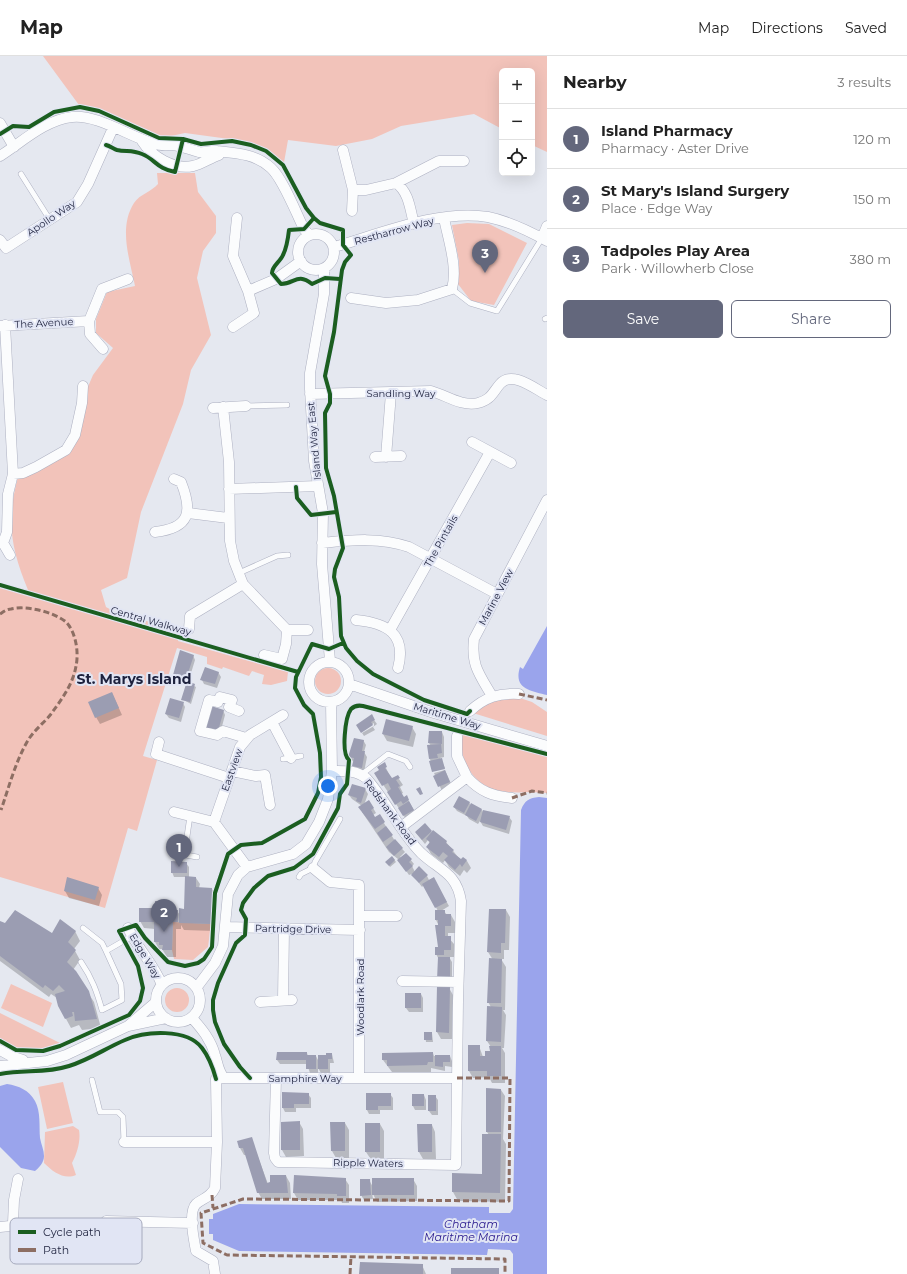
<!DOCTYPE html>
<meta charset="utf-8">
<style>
:root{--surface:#fff;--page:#f2f2f2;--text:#222;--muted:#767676;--line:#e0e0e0;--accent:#63677c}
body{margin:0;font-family:Montserrat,sans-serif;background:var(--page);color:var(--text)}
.controls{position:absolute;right:12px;top:12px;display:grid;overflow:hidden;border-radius:6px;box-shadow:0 4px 16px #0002}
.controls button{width:36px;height:36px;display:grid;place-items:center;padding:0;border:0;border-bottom:1px solid var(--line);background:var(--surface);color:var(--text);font:20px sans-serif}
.you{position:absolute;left:328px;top:730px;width:14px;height:14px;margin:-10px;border:3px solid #fff;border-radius:50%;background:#1a73e8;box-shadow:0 0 0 6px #1a73e833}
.badge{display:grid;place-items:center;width:26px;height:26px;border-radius:50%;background:var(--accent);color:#fff;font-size:13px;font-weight:700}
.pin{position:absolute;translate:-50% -33px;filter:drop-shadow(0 1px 2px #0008)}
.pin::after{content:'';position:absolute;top:21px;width:14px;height:12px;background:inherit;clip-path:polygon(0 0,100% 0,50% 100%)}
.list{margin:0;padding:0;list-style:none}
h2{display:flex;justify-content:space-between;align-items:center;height:52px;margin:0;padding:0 16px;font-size:17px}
h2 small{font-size:13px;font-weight:400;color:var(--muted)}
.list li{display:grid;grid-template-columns:26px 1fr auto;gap:12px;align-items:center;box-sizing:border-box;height:60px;padding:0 16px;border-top:1px solid var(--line)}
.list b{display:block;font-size:15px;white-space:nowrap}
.list p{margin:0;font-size:13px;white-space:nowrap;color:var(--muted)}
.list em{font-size:13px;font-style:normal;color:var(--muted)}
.actions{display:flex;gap:8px;padding:12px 16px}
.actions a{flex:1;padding:9px 0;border:1px solid var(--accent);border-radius:6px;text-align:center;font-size:14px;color:var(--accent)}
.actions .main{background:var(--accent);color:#fff}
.icon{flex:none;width:22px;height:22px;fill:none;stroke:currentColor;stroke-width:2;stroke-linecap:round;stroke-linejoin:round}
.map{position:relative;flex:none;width:547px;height:1218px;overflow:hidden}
header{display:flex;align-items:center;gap:24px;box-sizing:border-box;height:56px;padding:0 20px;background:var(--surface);border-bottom:1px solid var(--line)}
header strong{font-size:19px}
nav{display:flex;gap:22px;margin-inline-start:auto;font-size:14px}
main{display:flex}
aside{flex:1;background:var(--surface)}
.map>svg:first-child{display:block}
.green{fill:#f2c3ba}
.water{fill:#9aa4ec}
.shadow{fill:#0003}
.building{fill:#9b9db2}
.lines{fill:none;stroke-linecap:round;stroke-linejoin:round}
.lane-casing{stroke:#adb0c1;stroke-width:6}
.street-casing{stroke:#adb0c1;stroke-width:11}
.lane{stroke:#fbfcfd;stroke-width:5}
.street{stroke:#fbfcfd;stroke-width:10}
.quiet{stroke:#8d6e63;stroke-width:3;stroke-dasharray:6 3;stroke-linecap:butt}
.cycleway-casing{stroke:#e1e5f4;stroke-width:6}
.cycleway{stroke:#1b5e20;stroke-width:4}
.labels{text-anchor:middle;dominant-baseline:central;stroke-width:4;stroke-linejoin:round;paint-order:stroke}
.street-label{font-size:10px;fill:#1d213d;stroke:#e1e5f4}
.water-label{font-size:11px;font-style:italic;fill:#27178d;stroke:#e1e5f4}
.district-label{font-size:14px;font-weight:bold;fill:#1d213d;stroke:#e1e5f4}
.key{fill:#e1e5f4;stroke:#a6aabd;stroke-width:1}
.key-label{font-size:11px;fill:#1d213d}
</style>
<header>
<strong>Map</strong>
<nav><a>Map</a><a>Directions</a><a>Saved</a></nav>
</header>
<main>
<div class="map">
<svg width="547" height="1218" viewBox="0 0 547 1218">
<rect width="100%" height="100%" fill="#e5e8f0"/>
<path class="green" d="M43,0H547V96L532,89V15H502V73L474,58L401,70L372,83L336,90L288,84L283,112L269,98L244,85L185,77L157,83L79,49Z
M157,117H195L198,136L216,160V177L203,195L197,222L211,279L191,314L183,348L141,456L127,522L101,534L106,551L122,560L123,563L168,567L180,571L178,585L288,616L287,625L271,629L262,628L264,619L252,615L249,620L223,611L222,613L207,608V601L177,592L143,700L157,704L137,775L128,772L105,852L0,821V527L28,534C11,493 6,465 18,421L69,396L87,333L93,319L113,292L96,277V263L107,236L135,230C130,204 118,172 134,147C140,138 151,136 158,128Z
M467,167L489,168L527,187L494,249L471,245L458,228L459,205L452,169Z
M315 625a13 13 0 1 1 26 0a13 13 0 1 1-26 0Z
M511,639L532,646L547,656V680L473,657L479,650Z
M463,674L547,698V737C532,735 516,738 501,735C481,733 463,713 462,693C461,687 463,680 463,674Z
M173,866L211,868L208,891L193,904L174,903L172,894Z
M11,928L52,947L43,971L1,952Z
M165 944a12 12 0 1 1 24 0a12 12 0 1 1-24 0Z
M0,957L60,987L34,995L17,993L0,984Z
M63,1026L73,1067L47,1073L38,1031Z
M73,1070L79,1074C81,1084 77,1098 72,1107L76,1119C64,1124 53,1116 44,1107L45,1076Z"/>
<path class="water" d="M547,570V639C531,635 513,633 520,611L523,613Z
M539,741L547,742V1218H513V1198L510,1194L488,1193L487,1199L239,1195L213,1184V1178H209V1163H213V1158L239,1148L489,1151V1157H510L513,1153L521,754C525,744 529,742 539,741Z
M7,1028C19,1030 29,1034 35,1045C41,1056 39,1070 40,1082C41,1088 44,1094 44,1100C44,1106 40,1111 35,1115L21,1112L0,1091V1030Z"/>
<path class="shadow" d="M193,599L195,604L188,627L196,631L191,648L182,643L188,627L176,623L174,619Z
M218,616L221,621L217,632L204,628L202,624Z
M112,637L122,659L100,668L96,661Z
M183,647L185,651L181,666L169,662L166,658Z
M223,654L225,659L220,678L209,675Z
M371,660L377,668L373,671L375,674L364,680L362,677L374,670V667L361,676Z
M412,671L416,678L413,691L387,685L383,678Z
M442,676L444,681V701L440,702L445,712L433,715L430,703L431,690L429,687Z
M363,684L366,689L364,696L367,701L364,716L356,714L353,710L354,706L349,701Z
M384,708L392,724L397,720L403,729L400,731L403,737L401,738L404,742L406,740L416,758L406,763L376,718L380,715Z
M445,714L452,730L442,735L434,717Z
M365,733L368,738L364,749L369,745L376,757L373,759L375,762L379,759L395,785L405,796L400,801L401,802L406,798L414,808L412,810L415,816L427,820L429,824L433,822L449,850L441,855H444L447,859H451L455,866V877H448V881L454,888V901H449L452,906V928L436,898L439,892L436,870H439L436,864L438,855L424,829L422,831L412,818L409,819L398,803L389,796L362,756V750L352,743L349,739Z
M469,746L471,750L482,754L483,756L509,761L512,765L509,778L483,770L480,765L478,768L469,763L467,760L457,755L454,751Z
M431,776L446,786L458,801L461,805L463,802L467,805L471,812L467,817L464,814L460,820L449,811L445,804L443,807L431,798L427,791L430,788L428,784L425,788L416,777Z
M392,801L396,806L390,811L388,808Z
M186,807L189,811V821L196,822L200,828L199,832L212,833L216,840L214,875L184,874L181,869V873H176V901H167L162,893H159L155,886V873L144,872L140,865L164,846L166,850H173L180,859L185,854L186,821H174L172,816Z
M98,832L102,839L99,850L69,842L65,835Z
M506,854L510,861L509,894H504V903H501L506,911L505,954H503L506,959L504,992H502L505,997V1027H492L489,1021L473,1022L469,1015L479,990L483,1001H486L491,996V991L487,985L488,951H491L488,946L493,904L488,896Z
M0,866L5,868L52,878L75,875L80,885L74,893L80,904L73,914L94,946L101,972L82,974L79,969L71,972L59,950L57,942L51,938L49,941L0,905Z
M438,931L449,932L453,939L452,983H441L437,976Z
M421,938L423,942V956H409L406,952Z
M425,977H432L433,986H426Z
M307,997L308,1000H316L319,1006L332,998L334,1007H330V1017H321L318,1012V1017H310L307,1008H280L277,1004Z
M433,997L434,1000H450L452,1005V1011L445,1010V1015L431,1012V1016H392L383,1004V998Z
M501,1034L505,1040L503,1083L506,1088L505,1146L458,1145L453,1136L483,1119L489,1079L487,1076Z
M308,1038L311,1042V1052H296V1056H285L283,1052Z
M390,1038L393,1042V1054H380V1058H369L367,1054Z
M413,1039H424L426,1044V1054H415L413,1050Z
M429,1040H435L438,1044V1059H432L429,1055Z
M299,1066L303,1073L304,1100L286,1101L282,1094Z
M345,1067L349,1074V1102H336L332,1095Z
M380,1068L384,1075V1102H370L366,1096Z
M418,1069H432L435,1076L436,1103H423L419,1096Z
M251,1082L268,1128L286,1120L290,1127L291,1143H262L258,1136L246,1099H244L240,1092Z
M295,1120L345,1123L349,1129V1147H342L341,1144H298L294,1137Z
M413,1123L417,1130V1145L377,1146L372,1136L373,1143L364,1144L361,1139L369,1124L373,1131Z
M422,1209L426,1218H360Z"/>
<path class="building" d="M180,594L194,599L186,623L173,619Z
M205,611L219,616L215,628L200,624Z
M187,625L195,628L190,646L181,644Z
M112,636L119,652L95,662L88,646Z
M170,642L184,646L179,662L165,658Z
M211,650L224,654L218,675L205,671Z
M372,658L375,664L371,666L373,669L361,677L356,669Z
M386,663L413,670L409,685L382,678Z
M429,675H442V688L428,687Z
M354,682L364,684L362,695H365L362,712L352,710L354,702L348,701Z
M441,688L442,697L437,698L438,702L429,703L427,689Z
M442,702L445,713L432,716L429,705Z
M385,706L387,711L385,712L392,722L398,719L400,722L396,724L400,730L398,731L404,741L407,739L409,744L403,748L401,745L395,749L387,736L391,733L388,727L382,730L374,717L379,714L377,711Z
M445,714L450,726L438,731L433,720Z
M352,728L366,732L361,747L356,745L357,742L348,739Z
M420,731L423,738L420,739L416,733Z
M459,740L470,746L464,757L453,751Z
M369,744L374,752L371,754L375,761L380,758L385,766L375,773L358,751Z
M409,745L414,754L403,760L398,752Z
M471,747L482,753L476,765L465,759Z
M483,754L510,760L506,774L480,766Z
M425,767L432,775L422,784L415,776Z
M386,770L393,779L383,786L377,777Z
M433,774L447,785L446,787L454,794L452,796L461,803L463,801L467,804L462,811L460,808L455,814L444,804L448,800L443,796L439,801L426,791L430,786L426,783Z
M395,783L403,792L394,800L386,791Z
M406,797L412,803L409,806L413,810L406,816L397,804Z
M392,800L395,804L389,810L385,806Z
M171,805L187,806V817H171Z
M419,810L428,819L419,827L411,819Z
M185,820L196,821V831L212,832L211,868L179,867V852L184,853Z
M67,821L99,831L95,844L64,835Z
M434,821L447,846L435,852L422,828Z
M155,845H164V849H173V854H178V866H173L172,894H162L163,889H159V886H154V866H139V852H155Z
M489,853H506L505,887H501V897L487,896Z
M15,854L52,877L60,863L76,875L68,886L76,894L67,906L76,915L89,935L97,963L75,965L74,956H72L73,960L65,963L58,950L55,938L65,935L59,929L53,935L45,929L43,932L0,900V865L5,867Z
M435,854H445V858H451V870H445V880H451V894H444V899H435V891H438L435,869H438V864H435Z
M438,901H450V924H437Z
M489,902L502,903L501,947H487Z
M437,930L450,931L449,977L436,976Z
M405,937H421V952H405Z
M487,950L502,951L501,986L486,985Z
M424,976H432V984H424Z
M468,989H480V1000H485V995H490L489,990H501V1020H487V1015H468Z
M277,996H307V999H316V1013H306V1004H276Z
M433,996V1006H428L427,1009L387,1010V1004H382V997Z
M326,997H332V1003H328V1013H318V999H326Z
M435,999H450V1006H443V1011L435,1010Z
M486,1032L501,1033V1076H486Z
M282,1036L309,1037V1048H294V1052H282Z
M366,1037H391V1050H378V1054H366Z
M412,1038H424V1050H412Z
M428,1039H436V1055H428Z
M300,1065V1094H281V1066Z
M330,1066H345V1095H331Z
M365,1067H380V1096H365Z
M417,1068H432V1096H418Z
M482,1078H501L500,1137L452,1136V1117L482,1118Z
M252,1081L267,1127L270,1126V1119H286L288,1137H257L243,1092H239L237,1085Z
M294,1119L346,1122V1140H337V1138L293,1137Z
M372,1122H414V1139H372Z
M360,1123H370L371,1139L360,1140Z
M360,1206L423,1208V1218H359Z
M451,1212H499V1218H451Z"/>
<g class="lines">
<defs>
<path id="lane" d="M21,118L50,164
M452,233L470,247L497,255L542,182
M545,263L547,262
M246,350L287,349
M239,517L277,500L288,499
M283,703L301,700
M361,719L388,698L406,705L410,711
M190,760L185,794L186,799L197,801
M299,821L301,818L313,812L315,806L340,763
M83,872L102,887L106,895
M81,906C92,922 97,936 102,954L122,944L121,928L106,895L132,880
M92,1024L100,1056H118L123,1061L124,1086"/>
<path id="street" d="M0,67L14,91
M142,85C152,101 174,114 193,110C202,108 210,102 219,99
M343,94L353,134
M0,100C22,86 45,64 72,61C97,58 130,81 155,88C161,90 167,89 173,89C182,90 190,94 199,96C205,97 211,94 217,95C236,97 256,98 271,112C283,123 296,157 304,173L309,179
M396,127C409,136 410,153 414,168
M352,155L353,134H366L396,127L439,105H464
M298 196a18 18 0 1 1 36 0a18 18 0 1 1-36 0Z
M542,182L547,170
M0,184L6,192L77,146L88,128L113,72
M334,191C380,178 439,153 488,161C508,165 529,175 547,185
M324,213V238L310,317V333L314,405L323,457L322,508L330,605
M248,235L276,223L301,205
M351,242L386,247L418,244L452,233C458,211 448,183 444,162
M89,265L90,278L103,293
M0,270L89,265L102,233L128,223
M233,271L254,257L248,235L233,200L237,162
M310,338L431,335C446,339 462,351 478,347C491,344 493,336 500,328C512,314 535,333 547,339
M223,351L229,406L230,485L234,505L243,528L287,574H308
M213,352L246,350
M472,386L511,407
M375,401L401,400
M386,401L391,337
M13,418L23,417L36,411L66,394L75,379L82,347L83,330
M229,433L318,430
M188,457L228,462
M155,476C190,472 193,456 181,426L174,423
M0,486L3,487L10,499
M3,487L7,476L8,438L13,418L5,269
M322,487C352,484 381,481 409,491L497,538
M356,564C386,567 407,577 398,612
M189,573L190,560L243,528
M390,574L490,396
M264,599L282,603L286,588L287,574
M309 626a20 20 0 1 1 40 0a20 20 0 1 1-40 0Z
M349,628L434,657L547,690
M492,640C479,618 471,609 474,583L547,444
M239,655L229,651L232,644L220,641L218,646L209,644L200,675L217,679L223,675L246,682
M470,655C485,641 499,637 519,638
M272,666L291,702
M159,686L156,698L229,722
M232,715L256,720L265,719L270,749
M467,721C480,736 493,740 512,742
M174,756L214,766L247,811
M214,766L240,691L250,679L283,659
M401,771L467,721L457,700V680
M313,812L330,826L359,829V1021
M359,860H397
M226,871L360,874
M128,872C137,892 154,908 162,929
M156 944a22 22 0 1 1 44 0a22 22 0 1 1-44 0Z
M402,925L458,926
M197,931L215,907L223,890L228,838L238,819L247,811L293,798L306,788L319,766L328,743L332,715L331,646
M283,944L284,873
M260,946L292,944
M192,962C202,973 211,984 215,999C218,1008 218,1015 224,1022H457
M128,970L166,962
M0,994L11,1000L23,1004
M0,1010L47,1005L66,999L128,970L156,946
M276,1022L274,1097L275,1102L278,1106L456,1109L458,945L461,845C457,817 439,814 421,797C399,775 387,745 366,722C356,714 344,715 332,715
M124,1086H217
M106,1165L193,1167
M13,1167L14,1144L18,1123
M0,1171L10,1170L13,1167L37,1191L47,1197
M215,1218L213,1205L196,1195C194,1185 188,1156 196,1148C203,1142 210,1142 215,1132L217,1086L216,1023L224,1022"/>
</defs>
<use href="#lane" class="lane-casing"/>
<use href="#street" class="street-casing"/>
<use href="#lane" class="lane"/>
<use href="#street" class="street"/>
<path class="quiet" d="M0,558C3,556 7,553 11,553C26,549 54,556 66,566C76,576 79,597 76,610C73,628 62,643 51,658C44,667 33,675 27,686C15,707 9,731 1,754
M519,638L547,644
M512,742L532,735L547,737
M457,1022H510L509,1145L243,1143L201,1157L203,1187L227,1199L505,1203V1218
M212,1139L213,1152
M350,1218L351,1200"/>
<defs>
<path id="cycleway" d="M0,78L13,70L29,71L54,56L80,51L99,55L159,82L183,83L201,88L232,85L251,89L266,95L283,109L306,152L314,162L320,167L343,174V189L351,199L345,206L342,214L334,276L325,320L330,338V347L325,357L326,412L334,440L343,492L335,513L334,521L339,541L341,580L346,592L357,605L373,618L424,644L467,658L470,655
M106,89C110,90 114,93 117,94C126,96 132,94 142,98C155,103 157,113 175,116L183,83
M314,162L304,173L289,174C288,183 287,191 283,199C280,206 272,210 272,217L281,228C295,228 297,216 312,228L325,222L340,223
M296,431L297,442L311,459L336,456
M0,529L298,616
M0,985L16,994L43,995L60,990L129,959L140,945L143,932L138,910L119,875L136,869L145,882L168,906L185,910L198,907L204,903L212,891L215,837L228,798L241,789L262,787L305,763L318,737L321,721L320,697L313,658L304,649L295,632L296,621L312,588L329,593L343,587
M0,1018C25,1013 44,1018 69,1010C89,1004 106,992 125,984C145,975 187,972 202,992C209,1001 213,1012 216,1023
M250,1022L240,1011L224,988L215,966L213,954V944L218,927L236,887L245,879L246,863L241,854L243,847L254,832L268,820L294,812L313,798L338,752L340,738L347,728L349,704C341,698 345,661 351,653C354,650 358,649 363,650L547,698"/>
</defs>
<use href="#cycleway" class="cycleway-casing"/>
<use href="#cycleway" class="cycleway"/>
</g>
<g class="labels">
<g class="street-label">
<text transform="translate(51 162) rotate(-34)">Apollo Way</text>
<text transform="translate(394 175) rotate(-15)">Restharrow Way</text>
<text transform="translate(44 267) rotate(-3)">The Avenue</text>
<text x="401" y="337">Sandling Way</text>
<text transform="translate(314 385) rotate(-95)">Island Way East</text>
<text transform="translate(441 485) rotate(-61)">The Pintails</text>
<text transform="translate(496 541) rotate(-62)">Marine View</text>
<text transform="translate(151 565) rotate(16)">Central Walkway</text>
<text transform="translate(447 660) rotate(17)">Maritime Way</text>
<text transform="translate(232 714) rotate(-70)">Eastview</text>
<text transform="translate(390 756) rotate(53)">Redshank Road</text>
<text transform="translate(293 873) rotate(1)">Partridge Drive</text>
<text transform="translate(145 900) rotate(59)">Edge Way</text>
<text transform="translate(360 941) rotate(-90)">Woodlark Road</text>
<text x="305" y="1022">Samphire Way</text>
<text transform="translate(368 1107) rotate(1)">Ripple Waters</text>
</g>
<g class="water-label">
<text x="471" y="1168">Chatham<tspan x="471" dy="13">Maritime Marina</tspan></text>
</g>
<g class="district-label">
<text x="134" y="623">St. Marys Island</text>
</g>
</g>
<rect x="10" y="1162" width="132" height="46" rx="6" class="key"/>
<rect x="18" y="1174" width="18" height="4" fill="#1b5e20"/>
<rect x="18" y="1192" width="18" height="4" fill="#8d6e63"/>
<g class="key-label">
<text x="43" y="1180">Cycle path</text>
<text x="43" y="1198">Path</text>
</g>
</svg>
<div class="controls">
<button>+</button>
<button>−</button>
<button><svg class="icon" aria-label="locate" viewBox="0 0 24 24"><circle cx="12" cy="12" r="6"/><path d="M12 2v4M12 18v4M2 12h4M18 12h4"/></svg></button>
</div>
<div class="you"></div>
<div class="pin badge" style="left:179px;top:811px">1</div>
<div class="pin badge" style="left:164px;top:876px">2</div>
<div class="pin badge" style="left:485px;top:217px">3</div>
</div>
<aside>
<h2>Nearby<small>3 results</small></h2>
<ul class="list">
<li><span class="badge">1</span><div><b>Island Pharmacy</b><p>Pharmacy · Aster Drive</p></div><em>120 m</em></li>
<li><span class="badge">2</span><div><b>St Mary's Island Surgery</b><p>Place · Edge Way</p></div><em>150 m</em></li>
<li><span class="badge">3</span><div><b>Tadpoles Play Area</b><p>Park · Willowherb Close</p></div><em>380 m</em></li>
</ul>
<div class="actions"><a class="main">Save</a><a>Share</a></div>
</aside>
</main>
